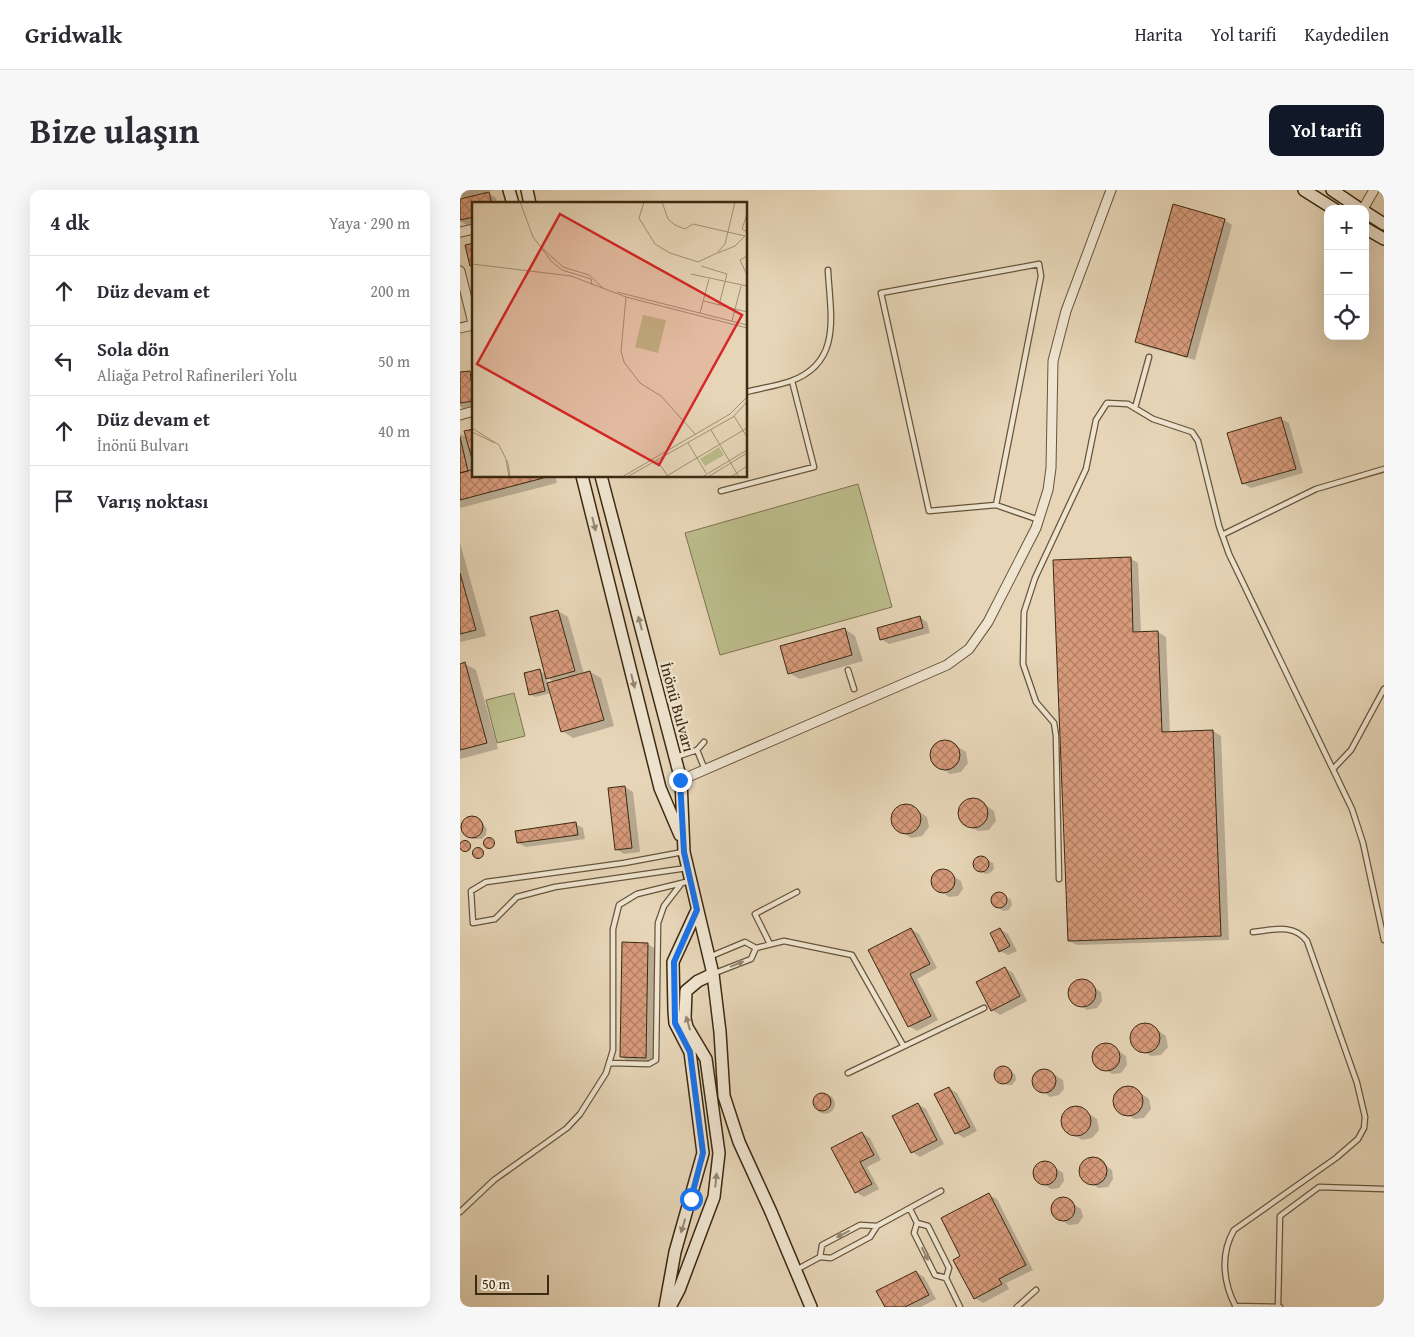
<!DOCTYPE html>
<html lang="tr">
<meta charset="utf-8">
<style>
:root{--surface:#fff;--page:#f7f7f7;--text:#2b2b33;--muted:#7c7c81;--line:#e1e1e2;--accent:#111827}
body{margin:0;font-family:"Gentium Book Plus",serif;background:var(--page);color:var(--text)}
.controls{position:absolute;right:15px;top:15px;display:grid;overflow:hidden;border-radius:10px;box-shadow:0 5px 20px #0002}
.controls button{width:45px;height:45px;display:grid;place-items:center;padding:0;border:0;border-bottom:1px solid var(--line);background:var(--surface);color:var(--text);font:25px sans-serif}
.scale{position:absolute;left:15px;bottom:12px;width:74px;box-sizing:border-box;padding-left:5px;border:2px solid #3c2a11;border-top:0;font-size:14px;line-height:18px;white-space:nowrap;color:#3c2a11;-webkit-text-stroke:4px #efe4d0;paint-order:stroke}
.stop{position:absolute;width:15px;height:15px;margin:-11px;border:4px solid #1a73e8;border-radius:50%;background:#fff}
.stop.end{background:#1a73e8;border-color:#fff;box-shadow:0 1px 5px #0008}
.list{margin:0;padding:0;list-style:none}
h2{display:flex;justify-content:space-between;align-items:center;height:65px;margin:0;padding:0 20px;font-size:21px}
h2 small{font-size:16px;font-weight:400;color:var(--muted)}
.list li{display:grid;grid-template-columns:32px 1fr auto;gap:15px;align-items:center;box-sizing:border-box;height:70px;padding:0 20px;border-top:1px solid var(--line)}
.list b{display:block;font-size:19px;white-space:nowrap}
.list p{margin:0;font-size:16px;white-space:nowrap;color:var(--muted)}
.list em{font-size:16px;font-style:normal;color:var(--muted)}
.icon{flex:none;width:28px;height:28px;fill:none;stroke:currentColor;stroke-width:2;stroke-linecap:round;stroke-linejoin:round}
.map{position:relative;flex:none;width:924px;height:1117px;overflow:hidden;border-radius:10px}
header{display:flex;align-items:center;gap:30px;box-sizing:border-box;height:70px;padding:0 25px;background:var(--surface);border-bottom:1px solid var(--line)}
header strong{font-size:24px}
nav{display:flex;gap:28px;margin-inline-start:auto;font-size:18px}
.intro{display:flex;align-items:center;justify-content:space-between;box-sizing:border-box;height:120px;padding:0 30px}
h1{margin:0;font-size:35px}
.button{padding:12px 22px;border-radius:10px;background:var(--accent);color:#fff;font-size:18px;font-weight:700}
main{display:flex;gap:30px;padding:0 30px}
aside{flex:1;background:var(--surface);border-radius:10px;box-shadow:0 5px 20px #0002}
.map>svg:first-child{display:block}
.grass{fill:#bbbc8a;stroke:#7c734e}
.shadow{fill:#0003;fill-rule:evenodd}
.building{fill:url(#building-cross-hatch);stroke:#3c2a11}
.lines{fill:none;stroke-linecap:round;stroke-linejoin:round}
.lane-casing{stroke:#66553a;stroke-width:7}
.street-casing{stroke:#66553a;stroke-width:11}
.secondary-casing{stroke:#3c2a11;stroke-width:14}
.lane{stroke:#efe4d0;stroke-width:4.5}
.street{stroke:#efe4d0;stroke-width:9}
.secondary{stroke:#efe4d0;stroke-width:11}
.oneway{fill:#968770}
.route{stroke:#1a73e8;stroke-width:6}
.labels{text-anchor:middle;dominant-baseline:central;stroke-width:5;stroke-linejoin:round;paint-order:stroke}
.street-label{font-size:16px;fill:#3c2a11;stroke:#efe4d0}
.inset-road{fill:none;stroke:#a29175;stroke-width:1}
.view{fill:#d62828;fill-opacity:0.15;stroke:#d62828;stroke-width:2.5}
.inset-edge{fill:none;stroke:#3c2a11;stroke-width:2.5}
</style>
<header>
<strong>Gridwalk</strong>
<nav><a>Harita</a><a>Yol tarifi</a><a>Kaydedilen</a></nav>
</header>
<div class="intro"><h1>Bize ulaşın</h1><a class="button">Yol tarifi</a></div>
<main>
<aside>
<h2>4 dk<small>Yaya · 290 m</small></h2>
<ul class="list">
<li><svg class="icon" aria-label="ahead" viewBox="0 0 24 24"><path d="M12 20V5M6 11l6-6 6 6"/></svg><div><b>Düz devam et</b></div><em>200 m</em></li>
<li><svg class="icon" aria-label="left" viewBox="0 0 24 24"><path d="M17 20v-9H6M10 6l-5 5 5 5"/></svg><div><b>Sola dön</b><p>Aliağa Petrol Rafinerileri Yolu</p></div><em>50 m</em></li>
<li><svg class="icon" aria-label="ahead" viewBox="0 0 24 24"><path d="M12 20V5M6 11l6-6 6 6"/></svg><div><b>Düz devam et</b><p>İnönü Bulvarı</p></div><em>40 m</em></li>
<li><svg class="icon" aria-label="arrive" viewBox="0 0 24 24"><path d="M6 21V4h12l-3 4 3 4H6"/></svg><div><b>Varış noktası</b></div></li>
</ul>
</aside>
<div class="map">
<svg width="924" height="1117" viewBox="0 0 924 1117">
<defs>
<pattern id="building-cross-hatch" width="8" height="8" patternUnits="userSpaceOnUse" patternTransform="scale(1.25)"><rect width="8" height="8" fill="#d79a7a"/><path d="M0 0l8 8M0 8l8-8" fill="none" stroke="#b07e63"/></pattern>
</defs>
<rect width="100%" height="100%" fill="#e6d5b7"/>
<filter id="stains"><feTurbulence type="fractalNoise" baseFrequency=".004" numOctaves="4"/><feColorMatrix values="0 0 0 0 .2 0 0 0 0 .09 0 0 0 0 .02 0 0 0 .5 -.17"/></filter>
<radialGradient id="worn" r=".72"><stop offset=".6" stop-color="#630" stop-opacity="0"/><stop offset="1" stop-color="#630" stop-opacity=".3"/></radialGradient>
<path class="grass" d="M398,294L432,417L260,465L225,343Z
M54,503L65,546L37,553L26,510Z"/>
<path class="shadow" d="M0,0H34L27,2L36,8L38,14H14V33L7,35L0,31V10L5,9L0,6Z
M765,30L772,35L735,170L684,156L676,151Z
M10,182L14,184V216L3,218L0,216V184Z
M821,229L829,233L843,283L791,298L783,293Z
M14,240V286H95L97,293L0,318V244L8,248Z
M0,353L26,446L0,452Z
M670,368L678,373L681,443L698,442L706,447L710,543L753,541L761,546L769,750L617,755L609,751Z
M98,421L108,427L124,484L130,482L141,488L154,536L113,548L102,541L91,503L75,507L70,504L80,481L86,484ZM86,487L94,492L88,494Z
M459,427L467,432L470,443L429,454L421,449Z
M385,439L395,446L403,471L340,489L329,483Z
M5,474L16,480L38,559L0,569V475Z
M489,551L506,562L508,573L501,582L490,584L473,572L471,561L478,552Z
M165,597L173,602L180,662L164,664L156,659Z
M517,609L534,621L536,631L529,640L518,641L501,630L499,619L506,610Z
M450,615L467,627L469,637L462,646L451,648L434,636L432,625L439,617Z
M11,628L22,632L27,639L26,645L22,649H14L3,639L4,633Z
M115,634L123,638L125,649L66,657L58,653Z
M26,650L34,651V657L26,656Z
M2,653L11,655L10,661L1,658Z
M16,659L24,662L23,667L15,665Z
M517,667H522L533,673L534,679L530,683L525,684L515,677L514,672Z
M486,681L501,691L503,699L498,706L489,707L474,697L473,689L478,682Z
M541,703L551,710L552,715L549,720L543,721L533,714L532,708L536,704Z
M451,739L459,744L477,778L457,789L478,830L457,841L449,836L410,760Z
M540,739L548,744L557,761L548,765L540,761Z
M187,754L198,760L197,873H172L161,867Z
M545,778L553,783L567,811L540,825L532,820Z
M625,791L641,802L642,811L637,818L627,820L611,809L610,800L615,792Z
M689,834L706,846L708,857L701,865L691,866L673,855L672,844L678,836Z
M649,855L666,866L667,875L661,883L652,884L636,873L634,864L640,856Z
M539,878H544L555,884L556,890L552,895H547L536,888L535,883Z
M587,880L603,890L604,899L599,905L590,907L575,896L574,888L579,881Z
M672,897L689,909L691,919L684,928L674,929L656,918L655,907L661,899Z
M489,898L497,903L517,941L504,948L496,943Z
M355 914a10 10 0 1 1 20 0a10 10 0 1 1-20 0Z
M458,914L466,919L484,954L460,967L452,962L434,927Z
M620,918L637,929L639,940L632,948L622,950L604,938L603,928L609,919Z
M402,943L410,948L421,970L407,977L419,999L404,1007L396,1002Z
M636,969L652,980L653,989L648,997L638,998L622,987L621,978L626,970Z
M588,973L603,983L604,991L599,998L591,999L576,989L574,981L579,974Z
M529,1005L537,1009L573,1080L546,1093L549,1099L523,1113L515,1108L502,1067Z
M606,1009L621,1019L623,1027L618,1034L609,1035L594,1025L593,1016L598,1010Z
M456,1082L464,1087L476,1109L461,1117H426Z"/>
<path class="building" d="M29,2L32,14H14V27L0,30V9Z
M713,14L765,29L727,167L675,152Z
M14,53V75L10,76L5,55Z
M10,181L14,211L0,213V182Z
M821,227L836,279L782,294L767,243Z
M14,239V276L4,241Z
M0,247L8,281L0,283Z
M14,279V286L87,287L0,310V283Z
M671,367L673,442L698,441L702,542L753,540L761,746L608,751L593,370Z
M0,383L16,440L0,444Z
M98,420L115,481L86,489L70,427Z
M460,426L463,438L420,450L417,438Z
M385,438L392,465L328,484L320,456Z
M5,472L27,553L0,560V474Z
M80,479L85,501L69,505L64,483Z
M130,481L144,530L101,542L87,493Z
M470 565a15 15 0 1 1 30 0a15 15 0 1 1-30 0Z
M165,596L172,658L155,660L148,598Z
M498 623a15 15 0 1 1 30 0a15 15 0 1 1-30 0Z
M431 629a15 15 0 1 1 30 0a15 15 0 1 1-30 0Z
M1 637a11 11 0 1 1 22 0a11 11 0 1 1-22 0Z
M116,632L118,645L57,653L55,641Z
M23.5 653a5.5 5.5 0 1 1 11 0a5.5 5.5 0 1 1-11 0Z
M-0.5 656a5.5 5.5 0 1 1 11 0a5.5 5.5 0 1 1-11 0Z
M12.5 663a5.5 5.5 0 1 1 11 0a5.5 5.5 0 1 1-11 0Z
M513 674a8 8 0 1 1 16 0a8 8 0 1 1-16 0Z
M471 691a12 12 0 1 1 24 0a12 12 0 1 1-24 0Z
M531 710a8 8 0 1 1 16 0a8 8 0 1 1-16 0Z
M451,738L470,774L450,784L471,826L448,837L408,760Z
M540,738L550,756L539,762L530,743Z
M162,752L188,753L186,868L160,867Z
M545,777L560,806L531,821L516,792Z
M608 803a14 14 0 1 1 28 0a14 14 0 1 1-28 0Z
M670 848a15 15 0 1 1 30 0a15 15 0 1 1-30 0Z
M632 867a14 14 0 1 1 28 0a14 14 0 1 1-28 0Z
M534 885a9 9 0 1 1 18 0a9 9 0 1 1-18 0Z
M572 891a12 12 0 1 1 24 0a12 12 0 1 1-24 0Z
M653 911a15 15 0 1 1 30 0a15 15 0 1 1-30 0Z
M489,897L510,937L495,944L474,904Z
M353 912a9 9 0 1 1 18 0a9 9 0 1 1-18 0Z
M458,913L477,950L451,963L432,926Z
M601 931a15 15 0 1 1 30 0a15 15 0 1 1-30 0Z
M402,942L414,965L400,972L412,994L395,1003L371,958Z
M619 981a14 14 0 1 1 28 0a14 14 0 1 1-28 0Z
M573 983a12 12 0 1 1 24 0a12 12 0 1 1-24 0Z
M529,1003L566,1075L539,1089L542,1094L514,1109L493,1070L500,1066L481,1028Z
M591 1019a12 12 0 1 1 24 0a12 12 0 1 1-24 0Z
M456,1081L469,1105L445,1117H425L416,1101Z"/>
<g class="lines">
<defs>
<path id="lane" d="M286,202C301,198 317,196 331,191C383,172 370,124 368,80
M675,218L689,167
M261,301L354,277L332,191
M536,315L581,86L579,74L421,103L469,321L536,315L579,330
M762,345L856,299L924,279
M388,480L394,499
M237,560L245,580
M216,567L237,560L244,552
M873,579L891,560L924,499
M223,662L164,673L26,692L11,701L13,733L35,729L57,707L95,697L227,678
M599,689L596,546L594,533L576,512L563,474L564,422L575,388L626,279L636,230L647,213L668,214L693,229L732,242L738,251L759,336L769,364L892,619L903,653L924,750
M310,754L295,724L337,702
M249,767L285,752L296,758L324,751L392,765L443,855
M255,783L291,769L296,758
M149,873L189,874L196,870L198,733L204,716L221,694
M388,883L524,818
M450,1019L457,1033L468,1036L489,1078L486,1088L500,1117
M0,1022L34,990L107,938L120,924L146,883L153,860V739L159,715L177,704L230,691
M457,1033L454,1043L475,1085L486,1088
M360,1067L362,1055L400,1035L417,1036
M336,1080L360,1067L371,1068L410,1047L417,1036L481,1001
M775,1116L820,1117
M557,1117L576,1100
M776,1117C763,1093 760,1064 774,1040L876,968L898,949L904,938L905,927L897,893L847,751C833,733 813,740 793,742
M818,1117L820,1026L859,997L924,999"/>
<path id="street" d="M903,19L914,0
M0,42L14,39
M0,81L14,137
M0,138L13,135
M0,225L14,221
M221,590L487,475L509,459L528,432L576,338L588,300L591,278L593,171L606,121L651,0"/>
<path id="secondary" d="M49,0L53,14
M67,0L70,14
M844,0L874,19
M872,0L900,19
M905,22L924,34
M905,38L924,49
M122,286L200,598L220,645
M141,286L221,590L224,662L253,784L260,842L264,906L279,952L311,1022L351,1117
M205,1117L215,1062L243,963L230,862L215,833L214,821L213,772L237,720
M210,1117L219,1100L254,1007L259,963L246,869L227,837L225,828L226,801L238,791L253,784"/>
</defs>
<use href="#lane" class="lane-casing"/>
<use href="#street" class="street-casing"/>
<use href="#secondary" class="secondary-casing"/>
<use href="#lane" class="lane"/>
<use href="#street" class="street"/>
<use href="#secondary" class="secondary"/>
</g>
<defs><path id="oneway-solid" d="M-6-.8H1V-3.2L6.5 0L1 3.2V.8H-6Z" transform="scale(1.25)"/></defs>
<g class="oneway">
<use href="#oneway-solid" transform="translate(134 334) rotate(76)"/>
<use href="#oneway-solid" transform="translate(180 433) rotate(-105)"/>
<use href="#oneway-solid" transform="translate(173 491) rotate(76)"/>
<use href="#oneway-solid" transform="translate(277 774) rotate(-22)"/>
<use href="#oneway-solid" transform="translate(228 833) rotate(-106)"/>
<use href="#oneway-solid" transform="translate(256 990) rotate(-84)"/>
<use href="#oneway-solid" transform="translate(223 1036) rotate(107)"/>
<use href="#oneway-solid" transform="translate(383 1044) rotate(153)"/>
<use href="#oneway-solid" transform="translate(465 1064) rotate(64)"/>
</g>
<g class="lines">
<path class="route" d="M220,590L224,662L237,720L214,772L215,833L230,862L243,963L231,1009"/>
</g>
<g class="labels">
<g class="street-label">
<text transform="translate(218 517) rotate(75)">İnönü Bulvarı</text>
</g>
</g>
<g transform="translate(12 12)">
<rect width="275" height="275" fill="#e6d5b7"/>
<path d="M171,113L194,118L186,151L163,145Z" fill="#bbbc8a"/>
<path d="M247,245L252,253L233,264L228,257Z" fill="#bbbc8a"/>
<path class="inset-road" d="M48,0L61,35L80,60L90,68L119,77L120,83M172,0L167,16L183,42L198,51L226,60L245,51L253,42L263,0M190,0L196,17L203,23L213,27L221,22L273,34L263,44L246,51M275,12L270,27L275,30M71,47L91,65L117,73L131,86M275,54L268,58L275,73M0,62L99,74L154,95L275,126M229,64L255,72L247,103M219,72L275,84M145,90L275,123M154,95L149,149L152,160L168,181L189,194L224,233M232,99L275,110M228,111L237,77M260,119L269,84M262,214L275,235M0,226L27,243L36,261L38,275M239,228L267,275M0,230L23,241M216,241L234,271M34,258L37,275M185,258L195,273M150,275L258,212L275,195M155,275L261,215L275,200M193,275L275,226M230,275L275,248M236,275L275,251M259,275L275,264"/>
<path class="view" d="M88,12L270,113L187,263L5,162Z"/>
<rect width="275" height="275" class="inset-edge"/>
</g>
<rect width="100%" height="100%" filter="url(#stains)"/>
<rect width="100%" height="100%" fill="url(#worn)"/>
</svg>
<div class="controls">
<button>+</button>
<button>−</button>
<button><svg class="icon" aria-label="locate" viewBox="0 0 24 24"><circle cx="12" cy="12" r="6"/><path d="M12 2v4M12 18v4M2 12h4M18 12h4"/></svg></button>
</div>
<div class="scale">50 m</div>
<div class="stop" style="left:231px;top:1009px"></div>
<div class="stop end" style="left:220px;top:590px"></div>
</div>
</main>
